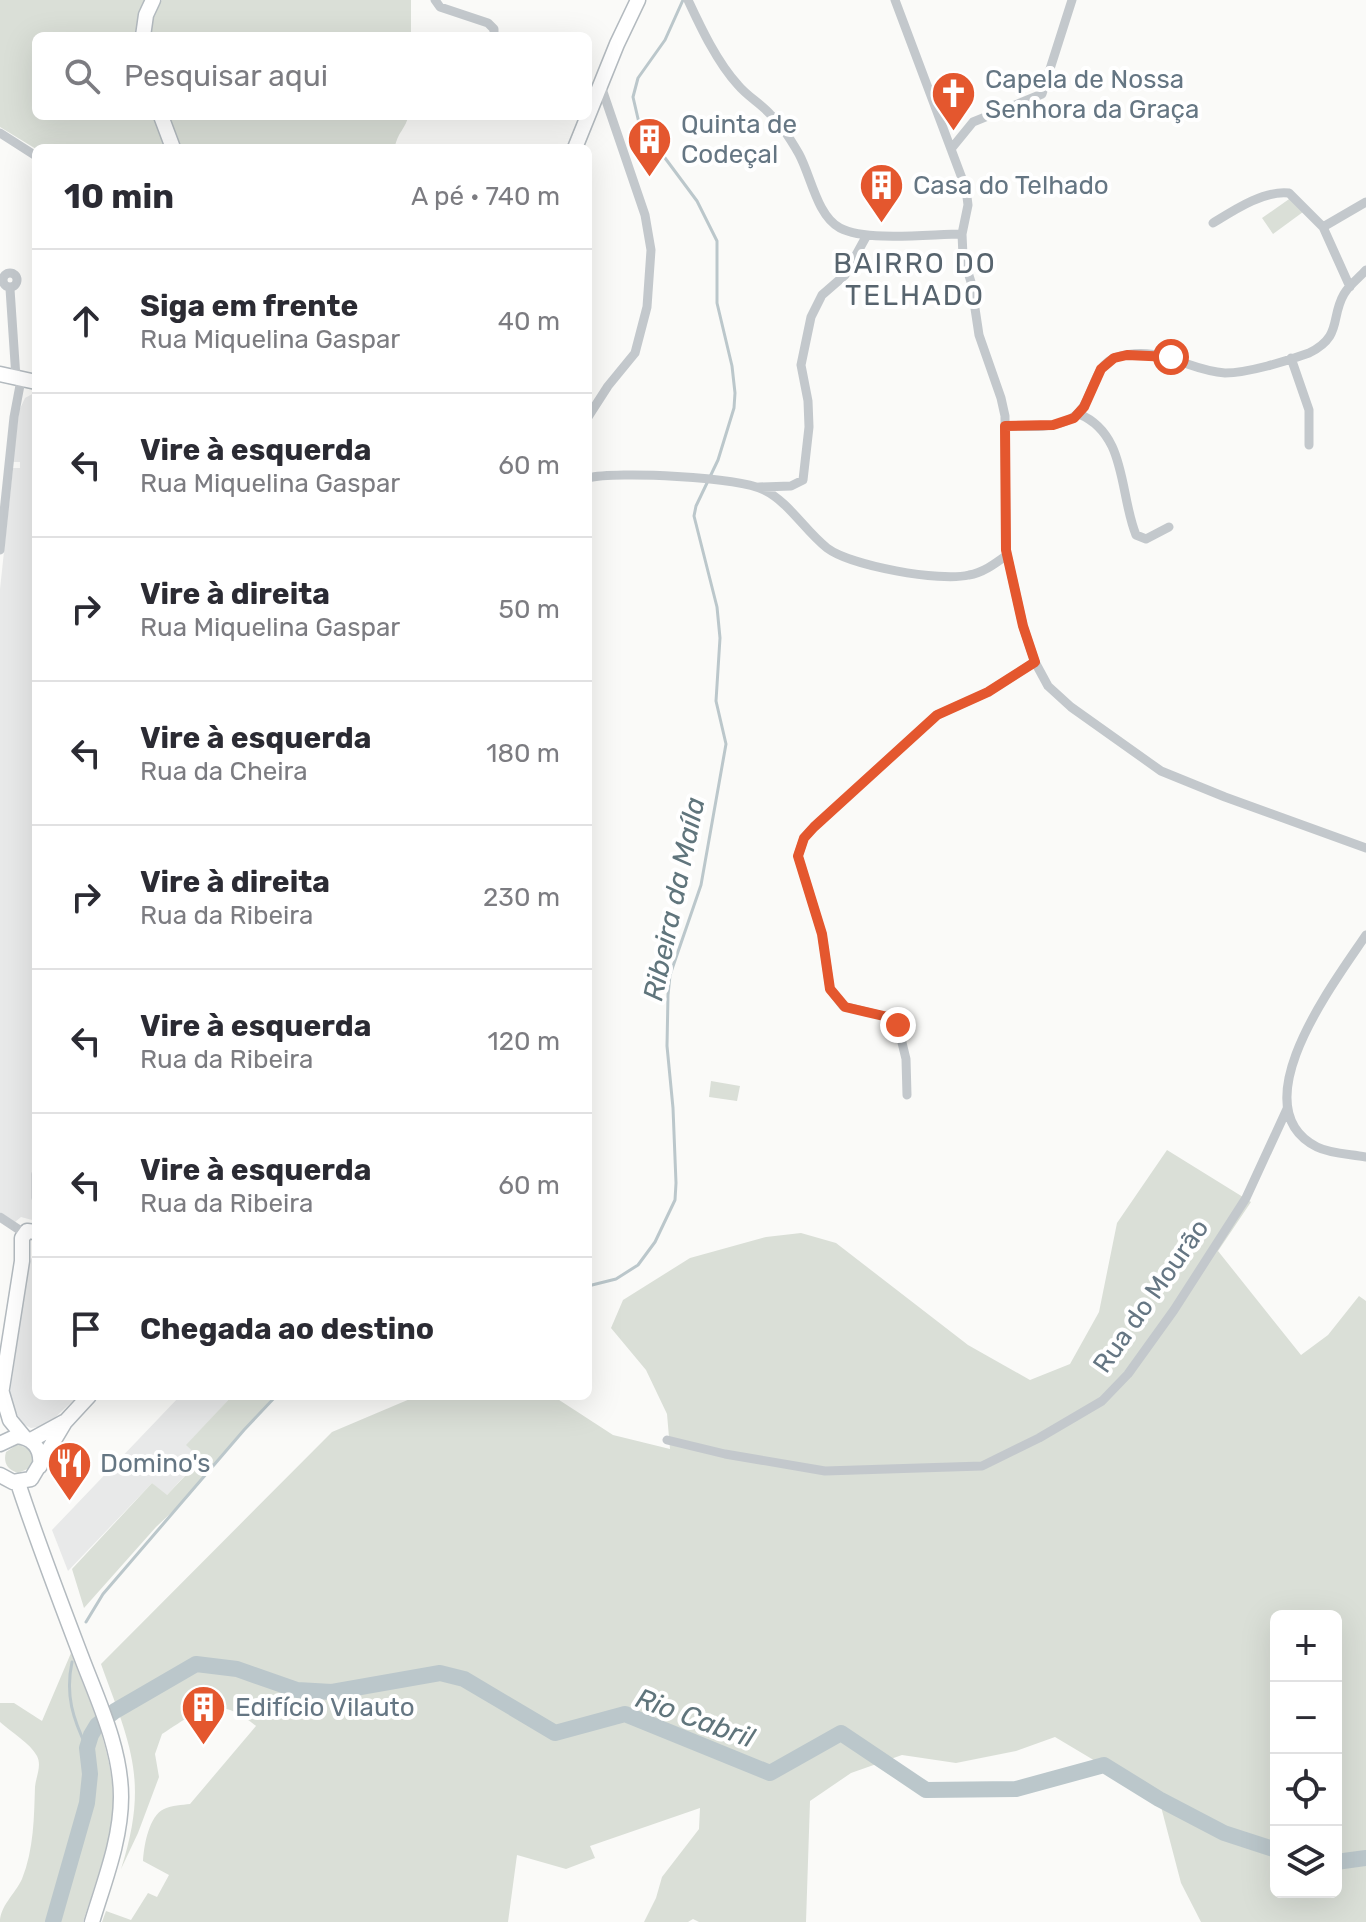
<!DOCTYPE html>
<html lang="pt">
<meta charset="utf-8">
<style>
:root{--surface:#fff;--page:#f2f2f3;--text:#2b2b33;--muted:#7c7c81;--line:#e1e1e2}
body{margin:0;font-family:Rubik,sans-serif;background:var(--page);color:var(--text)}
.controls{position:absolute;right:24px;bottom:24px;display:grid;overflow:hidden;border-radius:12px;box-shadow:0 8px 32px #0002}
.controls button{width:72px;height:72px;display:grid;place-items:center;padding:0;border:0;border-bottom:2px solid var(--line);background:var(--surface);color:var(--text);font:40px sans-serif}
.stop{position:absolute;width:24px;height:24px;margin:-18px;border:6px solid #e4572e;border-radius:50%;background:#fff}
.stop.end{background:#e4572e;border-color:#fff;box-shadow:0 2px 8px #0008}
.list{margin:0;padding:0;list-style:none}
h2{display:flex;justify-content:space-between;align-items:center;height:104px;margin:0;padding:0 32px;font-size:34px}
h2 small{font-size:26px;font-weight:400;color:var(--muted)}
.list li{display:grid;grid-template-columns:52px 1fr auto;gap:24px;align-items:center;box-sizing:border-box;height:144px;padding:0 32px;border-top:2px solid var(--line)}
.list b{display:block;font-size:30px;white-space:nowrap}
.list p{margin:0;font-size:26px;white-space:nowrap;color:var(--muted)}
.list em{font-size:26px;font-style:normal;color:var(--muted)}
.icon{flex:none;width:44px;height:44px;fill:none;stroke:currentColor;stroke-width:2;stroke-linecap:round;stroke-linejoin:round}
.map{position:relative;flex:none;width:1366px;height:1922px;overflow:hidden}
.search{position:absolute;background:var(--surface);box-shadow:0 8px 32px #0002;left:32px;top:32px;width:560px;height:88px;display:flex;align-items:center;gap:20px;box-sizing:border-box;padding:0 28px;border-radius:12px;color:var(--muted);font-size:30px}
.panel{position:absolute;background:var(--surface);box-shadow:0 8px 32px #0002;left:32px;top:144px;width:560px;height:1256px;border-radius:12px}
.map>svg:first-child{display:block}
.built{fill:#e8e9e9}
.green{fill:#dadfd7;fill-rule:evenodd}
.lines{fill:none;stroke-linecap:round;stroke-linejoin:round}
.stream{stroke:#bbc7cb;stroke-width:3}
.river{stroke:#bbc7cb;stroke-width:16}
.secondary-casing{stroke:#b3babf;stroke-width:17}
.street{stroke:#c3c8cc;stroke-width:9}
.secondary{stroke:#fff;stroke-width:14}
.route{stroke:#e4572e;stroke-width:10}
.labels{text-anchor:middle;dominant-baseline:central;stroke-width:8;stroke-linejoin:round;paint-order:stroke}
.poi-label{font-size:26px;fill:#657683;stroke:#fff;text-anchor:start}
.street-label{font-size:26px;fill:#657683;stroke:#fff}
.neighbourhood-label{font-size:28px;letter-spacing:2px;fill:#57646e;stroke:#fff}
.water-label{font-size:28px;font-style:italic;fill:#60757c;stroke:#fff}
</style>
<div class="map">
<svg width="1366" height="1922" viewBox="0 0 1366 1922">
<rect width="100%" height="100%" fill="#fafaf8"/>
<path class="built" d="M36,392V1221L21,1217L15,1222L0,1212V589L13,468H20V462H13L19,411L25,398Z
M36,1250V1396H78L51,1421L44,1426L31,1428L23,1424L13,1408L10,1393L29,1263Z
M180,1396H232L187,1445L201,1458L166,1496L152,1483L68,1571L52,1530Z"/>
<path class="green" d="M0,0H148L138,36H36V116H157L169,148L36,149L0,127Z
M162,0H411V36H149L154,13Z
M167,116H408C407,127 396,134 395,148H180Z
M1292,197L1303,212L1273,234L1262,218Z
M711,1081L740,1086L737,1101L709,1097Z
M1167,1150L1251,1202L1218,1251L1301,1355L1328,1335L1359,1296L1366,1301V1922H1201L1181,1883L1159,1799L1055,1737L1016,1751L956,1763L902,1755L851,1773L810,1801L806,1922H699L693,1919L688,1922H644L656,1898L662,1877L699,1829L700,1808L590,1846L595,1858L566,1869L517,1855L508,1922H102L106,1911L131,1920L148,1893L157,1897L169,1875L143,1861C144,1845 149,1816 164,1809C172,1805 182,1805 190,1804L256,1726C217,1693 199,1710 162,1734L155,1754L159,1777L138,1833L121,1869C149,1781 131,1747 101,1664L332,1432L417,1396H553L613,1435L670,1449L667,1414L646,1370L611,1328L623,1300L690,1258L766,1237L801,1233L836,1243L968,1345L1030,1380L1070,1364L1099,1312L1117,1223ZM1276,1616H1336V1892H1276Z
M232,1396H276L244,1430L188,1497L156,1527L84,1608L72,1569L152,1483L167,1495L201,1459L186,1445Z
M18,1444L30,1450L33,1459L30,1468L18,1473C7,1470 3,1462 6,1452Z
M71,1653C92,1708 121,1766 111,1826C105,1859 93,1890 83,1922H0C0,1906 15,1894 22,1879C34,1849 34,1817 35,1787C36,1776 42,1766 37,1756C30,1743 11,1732 0,1722V1703H14L42,1721Z"/>
<g class="lines">
<path class="stream" d="M588,1286L616,1279L638,1265L655,1242L675,1200L676,1183L673,1108L667,1046L668,995L670,975L701,885L726,744L716,701L720,638L717,607L694,516L696,506L718,460L734,408L735,393L732,366L717,303V241L697,201L639,123L633,97L638,78L665,40L683,0
M86,1622L103,1594L244,1430L276,1396
M72,1662C65,1695 73,1719 87,1748"/>
<path class="river" d="M1336,1862L1366,1858
M53,1922L87,1803L90,1774L87,1748L91,1735L97,1725L115,1711L196,1664L237,1669L297,1690L332,1692L440,1673L464,1679L555,1733L625,1714L770,1773L841,1733L926,1790L1016,1789L1104,1765L1159,1799L1224,1833L1276,1850"/>
<defs>
<path id="secondary" d="M143,36L146,15L153,0
M161,116L173,148
M575,148L617,44L638,0
M0,374L36,382
M2,1393L10,1420L24,1437
M0,1401L22,1261V1238L27,1231L36,1232
M31,1440L64,1422
M0,1444L17,1436C33,1438 42,1449 40,1466
M0,1475L13,1482L31,1479L65,1422L89,1396
M18,1483C37,1541 59,1598 81,1656C98,1701 121,1748 121,1797C121,1840 104,1882 92,1922"/>
</defs>
<use href="#secondary" class="secondary-casing"/>
<path class="street" d="M435,0L440,7L488,23L494,29V36
M688,0C701,28 717,62 738,85C747,96 760,103 770,114C782,125 791,140 799,154C811,176 817,216 840,228C867,242 931,234 962,234
M895,0L966,189L968,205L962,234L963,256L971,282L979,335L1001,398L1005,416L1006,550L1023,626L1035,662L1048,686L1071,707L1161,771L1225,797L1366,848
M0,133L36,156
M951,149L973,122L1042,94L1072,0
M1213,223C1234,210 1264,190 1289,193L1323,227L1350,287
M1323,227L1366,202
M3 280a7 7 0 1 1 14 0a7 7 0 1 1-14 0Z
M10,289L16,378
M1291,358L1309,410V445
M1079,414C1127,434 1119,493 1136,535L1146,539L1169,527
M588,417L608,386L635,353L647,307L651,250L645,215L601,86
M1005,426C1025,426 1048,429 1066,421C1096,410 1088,366 1117,357C1160,344 1188,371 1225,373C1248,373 1287,361 1309,353C1343,336 1330,318 1344,294C1349,285 1359,278 1366,270
M588,478C617,471 738,477 764,490C789,502 805,531 827,548C851,566 940,582 969,575C983,573 996,563 1007,555
M759,487L791,486L803,480L809,427L808,401L801,365L811,317L822,295L845,275L867,235
M0,550L14,417L21,380
M1366,935C1336,980 1238,1107 1317,1147C1331,1154 1351,1154 1366,1157
M907,1095L906,1059L897,1022L888,1017L843,1006L830,989L822,934L798,856L804,838L814,827L937,715L988,692L1035,662
M36,1174V1198
M0,1217L24,1233
M667,1440L725,1454L825,1471L982,1466L1039,1438L1102,1401L1128,1374L1174,1310L1246,1198L1287,1109"/>
<use href="#secondary" class="secondary"/>
</g>
<g class="lines">
<path class="route" d="M898,1025L888,1017L845,1007L830,989L822,934L798,856L804,838L814,827L937,715L988,692L1035,662L1023,626L1006,550L1005,426L1053,425L1074,418L1084,407L1101,369L1114,358L1127,355L1171,357"/>
</g>
<defs>
<symbol id="church-pin" viewBox="-11 -11 22 30"><path d="M0 17L-7.5 6A9.5 9.5 0 1 1 7.5 6Z" fill="#e4572e" stroke="#fff"/><path d="M-1.2-6h2.4v3.5h3.3v2.4h-3.3V6h-2.4V-.1h-3.3v-2.4h3.3Z" fill="#fff"/></symbol>
<symbol id="building-pin" viewBox="-11 -11 22 30"><path d="M0 17L-7.5 6A9.5 9.5 0 1 1 7.5 6Z" fill="#e4572e" stroke="#fff"/><path d="M-4-6H4V6H1V3H-1V6H-4ZM-2.5-4.3h1.7v1.8h-1.7ZM.8-4.3h1.7v1.8H.8ZM-2.5-1h1.7V.8h-1.7ZM.8-1h1.7V.8H.8Z" fill="#fff"/></symbol>
<symbol id="restaurant-pin" viewBox="-11 -11 22 30"><path d="M0 17L-7.5 6A9.5 9.5 0 1 1 7.5 6Z" fill="#e4572e" stroke="#fff"/><path d="M-5-6h1v4h1v-4h1v4h1v-4h1v5L-1.5 .5V6h-2V.5L-5-1ZM5-6V6H3V1.5H1.5Q1.5-4 5-6Z" fill="#fff"/></symbol>
</defs>
<g fill-rule="evenodd">
<use href="#church-pin" x="928" y="68" width="51" height="69"/>
<use href="#building-pin" x="624" y="114" width="51" height="69"/>
<use href="#building-pin" x="856" y="160" width="51" height="69"/>
<use href="#restaurant-pin" x="44" y="1438" width="51" height="69"/>
<use href="#building-pin" x="178" y="1682" width="51" height="69"/>
</g>
<g class="labels">
<g class="poi-label">
<text x="985" y="79">Capela de Nossa<tspan x="985" dy="30">Senhora da Graça</tspan></text>
<text x="681" y="124">Quinta de<tspan x="681" dy="30">Codeçal</tspan></text>
<text x="913" y="185">Casa do Telhado</text>
<text x="100" y="1463">Domino's</text>
<text x="235" y="1707">Edifício Vilauto</text>
</g>
<g class="street-label">
<text transform="translate(1151 1296) rotate(-55)">Rua do Mourão</text>
</g>
<g class="neighbourhood-label">
<text x="915" y="263">BAIRRO DO<tspan x="915" dy="32">TELHADO</tspan></text>
</g>
<g class="water-label">
<text transform="translate(674 899) rotate(-78)">Ribeira da Maíla</text>
<text transform="translate(695 1718) rotate(20)">Rio Cabril</text>
</g>
</g>
</svg>
<div class="controls">
<button>+</button>
<button>−</button>
<button><svg class="icon" aria-label="locate" viewBox="0 0 24 24"><circle cx="12" cy="12" r="6"/><path d="M12 2v4M12 18v4M2 12h4M18 12h4"/></svg></button>
<button><svg class="icon" aria-label="layers" viewBox="0 0 24 24"><path d="M12 4l9 5-9 5-9-5zM3 14l9 5 9-5"/></svg></button>
</div>
<div class="stop" style="left:1171px;top:357px"></div>
<div class="stop end" style="left:898px;top:1025px"></div>
<div class="search"><svg class="icon" aria-label="search" viewBox="0 0 24 24"><circle cx="10" cy="10" r="6"/><path d="M15 15l6 6"/></svg>Pesquisar aqui</div>
<section class="panel">
<h2>10 min<small>A pé · 740 m</small></h2>
<ul class="list">
<li><svg class="icon" aria-label="ahead" viewBox="0 0 24 24"><path d="M12 20V5M6 11l6-6 6 6"/></svg><div><b>Siga em frente</b><p>Rua Miquelina Gaspar</p></div><em>40 m</em></li>
<li><svg class="icon" aria-label="left" viewBox="0 0 24 24"><path d="M17 20v-9H6M10 6l-5 5 5 5"/></svg><div><b>Vire à esquerda</b><p>Rua Miquelina Gaspar</p></div><em>60 m</em></li>
<li><svg class="icon" aria-label="right" viewBox="0 0 24 24"><path d="M7 20v-9h11M14 6l5 5-5 5"/></svg><div><b>Vire à direita</b><p>Rua Miquelina Gaspar</p></div><em>50 m</em></li>
<li><svg class="icon" aria-label="left" viewBox="0 0 24 24"><path d="M17 20v-9H6M10 6l-5 5 5 5"/></svg><div><b>Vire à esquerda</b><p>Rua da Cheira</p></div><em>180 m</em></li>
<li><svg class="icon" aria-label="right" viewBox="0 0 24 24"><path d="M7 20v-9h11M14 6l5 5-5 5"/></svg><div><b>Vire à direita</b><p>Rua da Ribeira</p></div><em>230 m</em></li>
<li><svg class="icon" aria-label="left" viewBox="0 0 24 24"><path d="M17 20v-9H6M10 6l-5 5 5 5"/></svg><div><b>Vire à esquerda</b><p>Rua da Ribeira</p></div><em>120 m</em></li>
<li><svg class="icon" aria-label="left" viewBox="0 0 24 24"><path d="M17 20v-9H6M10 6l-5 5 5 5"/></svg><div><b>Vire à esquerda</b><p>Rua da Ribeira</p></div><em>60 m</em></li>
<li><svg class="icon" aria-label="arrive" viewBox="0 0 24 24"><path d="M6 21V4h12l-3 4 3 4H6"/></svg><div><b>Chegada ao destino</b></div></li>
</ul>
</section>
</div>
